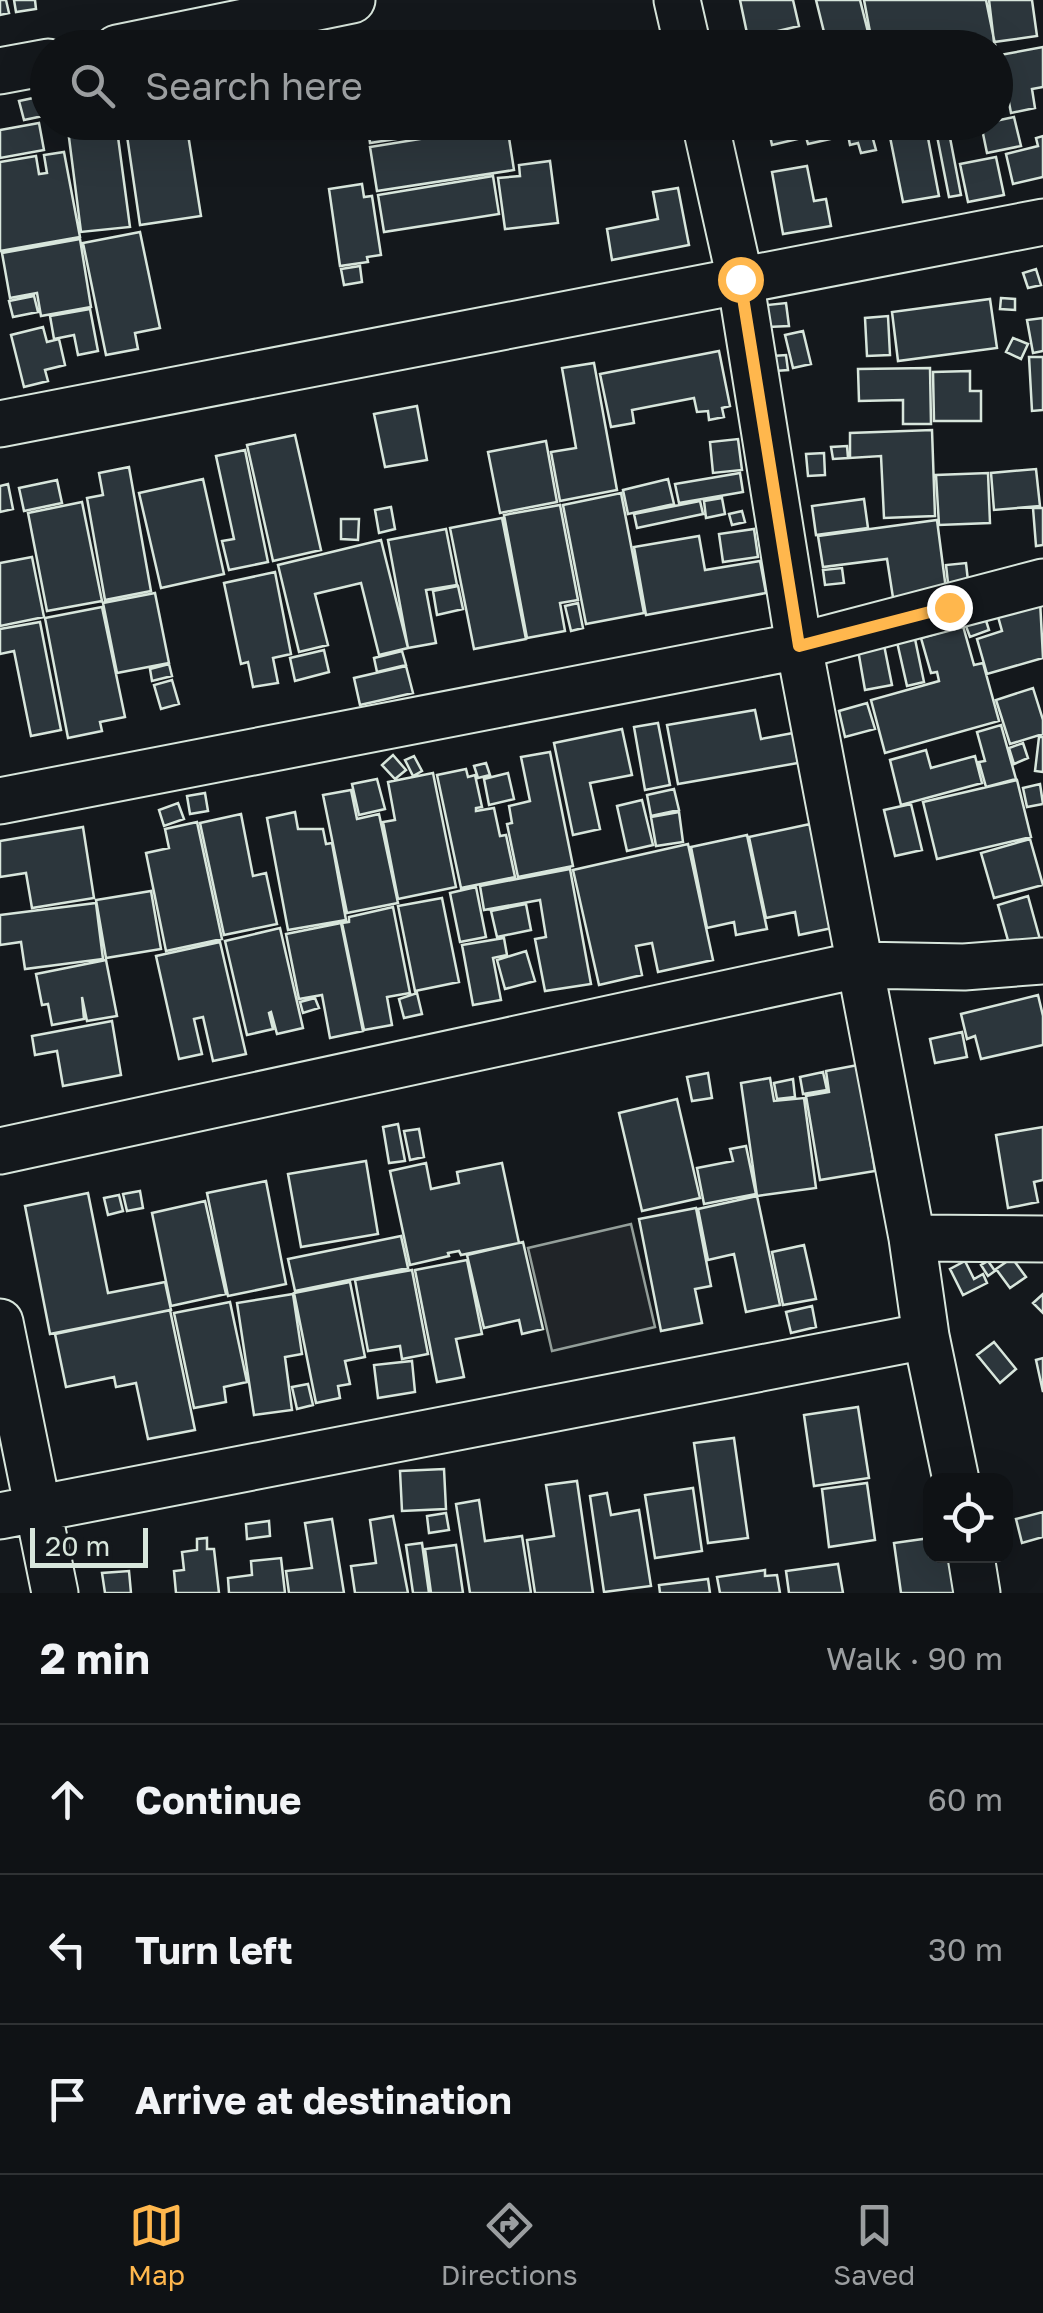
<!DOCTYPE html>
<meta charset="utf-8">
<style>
:root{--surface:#0f1215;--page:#1d2022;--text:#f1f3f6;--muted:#9b9ea0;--line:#2f3234;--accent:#ffb74d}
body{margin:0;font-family:"Golos Text",sans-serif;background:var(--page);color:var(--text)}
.controls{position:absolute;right:30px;bottom:30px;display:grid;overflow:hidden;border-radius:20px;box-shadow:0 10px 40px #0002}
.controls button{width:90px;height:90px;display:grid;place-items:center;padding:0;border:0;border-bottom:2px solid var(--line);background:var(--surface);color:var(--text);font:50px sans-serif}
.scale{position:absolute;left:30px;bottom:25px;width:118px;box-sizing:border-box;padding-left:10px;border:5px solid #d8e6dc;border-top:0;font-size:28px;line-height:35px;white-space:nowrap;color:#d8e6dc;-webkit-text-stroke:8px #14181c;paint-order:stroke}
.stop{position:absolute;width:30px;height:30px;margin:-22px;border:8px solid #ffb74d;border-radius:50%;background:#fff}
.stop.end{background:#ffb74d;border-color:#fff;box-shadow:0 2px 10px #0008}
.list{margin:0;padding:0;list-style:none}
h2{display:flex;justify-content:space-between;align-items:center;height:130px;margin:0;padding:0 40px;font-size:42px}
h2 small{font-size:32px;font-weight:400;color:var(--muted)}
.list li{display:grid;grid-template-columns:65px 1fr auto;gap:30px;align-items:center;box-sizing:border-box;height:150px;padding:0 40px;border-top:2px solid var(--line)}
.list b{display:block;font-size:38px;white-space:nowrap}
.list em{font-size:32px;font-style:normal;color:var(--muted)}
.icon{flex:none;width:55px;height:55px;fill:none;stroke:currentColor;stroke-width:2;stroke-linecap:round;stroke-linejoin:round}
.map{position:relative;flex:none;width:1043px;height:1593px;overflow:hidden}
.search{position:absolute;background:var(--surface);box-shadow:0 10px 40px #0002;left:30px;right:30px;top:30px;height:110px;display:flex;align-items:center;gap:25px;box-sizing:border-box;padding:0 35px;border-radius:55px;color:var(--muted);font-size:38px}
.sheet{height:580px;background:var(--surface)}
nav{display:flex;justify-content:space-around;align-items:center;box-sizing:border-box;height:140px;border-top:2px solid var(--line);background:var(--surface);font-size:28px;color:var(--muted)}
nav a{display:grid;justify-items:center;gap:5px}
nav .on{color:var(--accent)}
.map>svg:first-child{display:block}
.green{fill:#202428;stroke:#939e99;stroke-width:2.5}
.building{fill:#2c363c;stroke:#d8e6dc;stroke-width:2.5}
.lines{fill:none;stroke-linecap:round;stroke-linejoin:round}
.minor-casing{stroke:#d8e6dc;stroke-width:49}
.minor{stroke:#14181c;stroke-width:45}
.route{stroke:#ffb74d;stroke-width:12}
</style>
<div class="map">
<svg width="1043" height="1593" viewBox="0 0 1043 1593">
<rect width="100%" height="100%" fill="#14181c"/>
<path class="green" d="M631,1224L655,1327L552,1351L528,1248Z"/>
<path class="building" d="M0,0H6L9,13L0,15Z
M14,0H35L36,9L16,12Z
M740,0H793L799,26L748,38Z
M816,0H860L872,48H828Z
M864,0H986L997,54L996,48H873Z
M989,0H1032L1037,36L994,42Z
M1043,47V87L1032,89L1035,108L1011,113L1000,55Z
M38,97L43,116L24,120L19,101Z
M1014,117L1021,146L987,153L981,124Z
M67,122H116L130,227L81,232Z
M122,122H160L123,128Z
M367,122H505L370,143Z
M767,122H884L888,136L873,139L876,150L861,153L858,143L850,145L848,135L808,144L806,137L772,145Z
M887,122H947L961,195L949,197L937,136L928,138L939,196L903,202Z
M39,123L44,150L0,158V130Z
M163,124L165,132L187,128L201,216L140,225L126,129Z
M507,125L514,170L377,191L370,147Z
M1043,136V177L1013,184L1006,154L1038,146L1036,138Z
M64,152L80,237L0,251V162L36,156L39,174L47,173L44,155Z
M996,157L1004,195L968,202L960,164Z
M550,161L558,223L505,229L498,178L520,176L519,165Z
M807,166L814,201L826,199L831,226L783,234L772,172Z
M493,176L499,214L384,232L378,195Z
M362,184L364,197L372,196L381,255L367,257L368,262L340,266L329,189Z
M678,188L689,245L612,260L607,229L658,219L653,192Z
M140,232L160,328L135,333L138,349L106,355L83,243Z
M80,239L91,307L41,316L37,293L10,298L2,253Z
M360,266L362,282L344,285L341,269Z
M1036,269L1041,285L1028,288L1023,273Z
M34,296L38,312L13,317L9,301Z
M1001,298L1015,299V310L1000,309Z
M990,299L997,348L898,361L892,312Z
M786,303L789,326L768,327L767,305Z
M90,309L98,351L78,355L74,335L54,339L50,316Z
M888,316L890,355L867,356L865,318Z
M1043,318V351L1033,353L1027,320Z
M43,327L47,342L59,339L65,365L45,370L48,381L24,387L11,335Z
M803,331L811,364L793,368L785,335Z
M1013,338L1028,344L1021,359L1006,352Z
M719,351L730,406L722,408L724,417L709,420L708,411L697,412L694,398L632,410L634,423L611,427L600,374Z
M786,355L788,370L775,371L773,356Z
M1029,357H1043V410L1032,411Z
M594,363L617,490L560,501L551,452L576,448L562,368Z
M930,368L931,424H903V400L859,401L858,369Z
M970,371V391H981V421H934L933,372Z
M417,406L427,460L385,467L374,414Z
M932,430L935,516L884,518L881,456L850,458V433Z
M295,435L321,550L273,561L247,445Z
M738,439L742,470L713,473L710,442Z
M546,441L557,502L500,513L488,452Z
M847,446L848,458L833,459L831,447Z
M245,450L268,562L229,570L222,541L234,539L216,456Z
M824,453L825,475L808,476L806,454Z
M129,467L151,591L105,600L87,498L103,495L99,473Z
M1036,469L1040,506L994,510L991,473Z
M740,473L743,492L679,503L675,484Z
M988,473L990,523L939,525L936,475Z
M203,479L224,574L161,588L139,493Z
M668,479L674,504L628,514L623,490Z
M57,480L62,503L24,511L19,488Z
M8,484L13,509L0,512V486Z
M621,493L644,613L586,624L563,505Z
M722,498L725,514L706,518L704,501Z
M864,499L868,528L816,535L812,506Z
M700,501L703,514L637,528L634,514Z
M82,502L102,601L47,611L28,513Z
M560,505L578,600L560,603L565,631L527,638L504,515Z
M391,507L395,529L379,533L375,510Z
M1033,508H1043V545L1036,546Z
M742,511L745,522L732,525L729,514Z
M502,518L526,639L474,649L450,528Z
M341,519H359L358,540L341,539Z
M937,520L947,597L894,604L887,559L823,567L818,536Z
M446,529L457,585L426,590L436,643L408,648L388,540Z
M754,529L758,557L723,562L719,534Z
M699,536L705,570L760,561L766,593L646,615L634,547Z
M381,540L408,648L379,655L361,583L315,594L328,645L299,652L278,565Z
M32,557L44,617L0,626V563Z
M966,563L969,590L949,592L946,565Z
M842,568L844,583L825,585L823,570Z
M275,572L291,654L273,658L278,683L253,687L248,662L241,664L224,583Z
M458,586L463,609L437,615L433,591Z
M155,593L169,663L117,673L103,603Z
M1040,600L1043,658L987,674L977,639L1002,631L997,613Z
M578,603L583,628L571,631L565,606Z
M102,607L125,717L100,722L102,731L68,738L45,618Z
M983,611L989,630L970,637L963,618Z
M40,622L61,730L31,736L14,651L0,654V629Z
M963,626L974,665L983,663L999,721L885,753L871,700L939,681L937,672L931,673L921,638Z
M915,639L924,682L907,686L897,642Z
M884,645L892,685L865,690L858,650Z
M324,650L329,672L295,681L290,658Z
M402,651L406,665L377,672L374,658Z
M169,664L172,676L152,681L150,669Z
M406,666L413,693L360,705L354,678Z
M172,680L179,704L161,709L154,685Z
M1033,688L1043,720V734L1010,744L996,700Z
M867,703L875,729L845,737L839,711Z
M755,710L761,739L793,733L798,763L678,784L667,725Z
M658,723L670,785L645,790L634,727Z
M1001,725L1016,779L986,787L979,762L985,761L977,732Z
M622,729L632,775L590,783L600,829L573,835L554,743Z
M1039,737H1043V772L1035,771Z
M1023,743L1028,758L1014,764L1009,748Z
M926,750L931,768L975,756L982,783L901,805L890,760Z
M550,752L573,866L518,877L507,824L512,823L509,806L530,801L521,757Z
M393,755L406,770L395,779L382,765Z
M414,756L422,771L413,776L405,760Z
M486,763L490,775L478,778L474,766Z
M466,769L468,777L475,775L482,807L476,808V811L494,808L500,836L506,835L515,877L461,888L437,775Z
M433,773L456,887L398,899L383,822L395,820L388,782Z
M508,773L514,799L489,805L484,779Z
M377,779L385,809L359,815L352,784Z
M1017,780L1031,837L937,859L923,802Z
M1040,784L1043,804L1027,807L1023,788Z
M674,789L679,810L651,816L647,795Z
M351,790L357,819L379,814L398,903L347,913L323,795Z
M205,793L208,811L190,814L187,796Z
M642,800L653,845L627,851L617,806Z
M178,803L184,819L164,826L159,810Z
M911,804L922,850L895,856L884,810Z
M295,812L298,829H323L326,844L332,843L346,920L288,930L267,818Z
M679,812L683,842L656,846L651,817Z
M241,814L253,876L266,873L277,924L224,935L200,823Z
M197,822L222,939L166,951L146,853L169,848L165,829Z
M810,824L832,928L799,935L795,912L766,918L749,837Z
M83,827L94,898L32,908L26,873L0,877V841Z
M747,835L767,929L736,935L734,922L707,928L691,847Z
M1030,839L1043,885L994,898L981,853Z
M688,844L713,960L658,972L652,943L636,946L642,975L599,985L573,870Z
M570,869L591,984L545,991L535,939L546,937L540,900L484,910L480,886Z
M476,887L486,937L460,942L450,893Z
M151,891L161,949L106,958L96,900Z
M1028,896L1041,943L1011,951L998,905Z
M442,898L459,982L415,991L398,906Z
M96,903L103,959L25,969L21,942L0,945V915Z
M526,904L531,930L497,937L491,911Z
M393,907L410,993L387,997L392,1025L364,1030L342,923L349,922V917Z
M341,923L363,1031L330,1038L322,995L299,999L286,934Z
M280,928L303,1028L277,1034L271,1012L269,1013L273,1029L247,1035L225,941Z
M504,938L507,955L493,958L501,1000L473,1005L462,945Z
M220,942L246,1054L213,1061L203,1017L194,1019L202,1054L179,1059L156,956Z
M526,951L535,981L505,989L497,960Z
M106,960L117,1016L87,1021L82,997L84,1019L52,1025L48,1004L42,1005L36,974Z
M417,993L422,1014L404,1018L399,999Z
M1038,995L1043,1016V1045L981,1059L975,1036L967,1039L961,1014Z
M315,998L319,1008L303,1013L300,1002Z
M112,1021L121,1075L63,1086L57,1051L35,1055L32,1036Z
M962,1032L967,1057L935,1063L930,1039Z
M858,1065L875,1171L820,1180L806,1096L829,1092L826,1071Z
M823,1072L827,1090L803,1094L800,1077Z
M708,1073L712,1098L692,1101L687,1077Z
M770,1078L774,1101L804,1098L816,1188L757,1196L741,1083Z
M793,1079L795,1097L777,1099L774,1083Z
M677,1099L700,1198L642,1211L619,1113Z
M398,1124L405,1161L389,1163L383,1127Z
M1043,1127V1180L1034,1182L1038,1202L1008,1208L996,1135Z
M419,1129L424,1157L410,1160L404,1131Z
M746,1146L756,1194L704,1204L697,1168L733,1161L730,1149Z
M366,1161L378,1234L301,1247L288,1174Z
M426,1163L431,1189L459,1183L457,1172L502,1163L519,1243L461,1255L459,1251L448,1253L449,1256L410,1265L390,1171Z
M266,1181L286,1284L228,1296L207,1193Z
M140,1191L143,1208L127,1211L123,1194Z
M88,1193L108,1293L165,1282L171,1310L50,1334L25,1206Z
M119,1195L123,1211L108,1215L104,1198Z
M757,1196L780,1305L746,1312L734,1254L708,1260L698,1209Z
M205,1201L226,1294L171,1306L152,1213Z
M696,1208L711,1286L695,1289L702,1323L661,1331L639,1219Z
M401,1236L408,1268L295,1291L288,1259Z
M523,1242L543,1329L522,1334L519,1320L484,1328L467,1255Z
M804,1245L816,1299L783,1305L772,1252Z
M1012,1258L1026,1277L1010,1288L996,1269Z
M467,1260L482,1334L456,1339L464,1377L437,1382L415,1270Z
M965,1261L974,1279L983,1274L987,1283L963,1295L950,1269Z
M988,1261L995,1271L988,1276L981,1265Z
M412,1270L428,1354L402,1359L400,1346L368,1351L355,1280Z
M350,1282L365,1357L345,1361L350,1384L338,1386L340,1398L316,1403L294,1293Z
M293,1294L302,1354L285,1357L292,1410L254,1415L237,1303Z
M1043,1294V1313L1033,1303Z
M230,1302L247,1382L224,1387L226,1402L194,1408L174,1313Z
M812,1306L816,1327L791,1333L786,1312Z
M170,1310L195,1430L148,1439L136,1383L116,1387L114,1377L66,1387L55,1334Z
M994,1342L1016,1369L1000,1383L977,1355Z
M1043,1358V1392L1036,1360Z
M412,1361L415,1392L378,1398L374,1365Z
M308,1384L313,1405L297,1409L292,1387Z
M858,1407L869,1478L814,1486L804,1415Z
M734,1438L748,1538L708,1543L694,1443Z
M444,1469L446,1509L402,1511L400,1471Z
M577,1481L593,1593H535L527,1540L554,1536L546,1485Z
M867,1483L875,1540L829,1547L822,1489Z
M693,1488L702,1551L655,1558L645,1495Z
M607,1493L611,1515L639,1510L651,1586L604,1592L590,1496Z
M479,1500L485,1541L522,1536L531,1593H470L456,1504Z
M1043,1512V1537L1022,1543L1016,1519Z
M446,1513L449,1530L429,1533L427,1516Z
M393,1516L408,1593H355L351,1566L376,1563L370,1520Z
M332,1519L344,1593H289L286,1571L312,1568L305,1523Z
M269,1521L270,1536L247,1539L246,1524Z
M207,1538V1549H214L219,1593H176L174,1571L184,1570L182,1552L197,1550V1539Z
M930,1538V1556H956L962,1593H901L894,1543Z
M422,1543L429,1593H413L406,1545Z
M456,1545L463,1593H431L425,1549Z
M281,1558L285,1593H229L228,1578L252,1575L251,1561Z
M838,1564L843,1593H789L786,1571Z
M765,1570V1576L777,1575L780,1593H720L717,1577Z
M129,1571L131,1593H105L102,1573Z
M708,1579L710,1593H660L659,1585Z"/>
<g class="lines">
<defs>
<path id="minor" d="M677,0L688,48
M117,48L352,0
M0,71L48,62
M705,122L740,279L799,646L912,1238L926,1336L956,1480
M0,424L1043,222
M0,801L799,646L1043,582
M0,1151L858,965L964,967L1043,961
M912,1238L1043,1239
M0,1322L55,1593
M0,1516L926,1336
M971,1556L977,1593"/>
</defs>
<use href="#minor" class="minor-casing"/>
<use href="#minor" class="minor"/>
</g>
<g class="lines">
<path class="route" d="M740,279L799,646L949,607"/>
</g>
</svg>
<div class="controls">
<button><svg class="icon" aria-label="locate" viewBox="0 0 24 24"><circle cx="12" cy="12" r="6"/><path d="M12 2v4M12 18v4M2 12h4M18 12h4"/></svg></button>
</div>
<div class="scale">20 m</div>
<div class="stop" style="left:740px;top:279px"></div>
<div class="stop end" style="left:949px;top:607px"></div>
<div class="search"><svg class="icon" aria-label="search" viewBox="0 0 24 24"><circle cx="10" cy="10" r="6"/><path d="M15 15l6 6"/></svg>Search here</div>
</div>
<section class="sheet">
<h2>2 min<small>Walk · 90 m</small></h2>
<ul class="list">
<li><svg class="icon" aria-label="ahead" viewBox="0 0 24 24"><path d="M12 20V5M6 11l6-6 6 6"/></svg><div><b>Continue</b></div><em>60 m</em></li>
<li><svg class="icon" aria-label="left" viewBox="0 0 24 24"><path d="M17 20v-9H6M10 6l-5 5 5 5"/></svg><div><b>Turn left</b></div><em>30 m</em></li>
<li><svg class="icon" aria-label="arrive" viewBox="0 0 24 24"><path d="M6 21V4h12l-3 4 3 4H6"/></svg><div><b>Arrive at destination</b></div></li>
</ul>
</section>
<nav>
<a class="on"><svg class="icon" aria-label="map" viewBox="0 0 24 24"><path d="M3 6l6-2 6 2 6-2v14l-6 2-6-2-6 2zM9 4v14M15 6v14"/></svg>Map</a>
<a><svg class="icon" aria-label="directions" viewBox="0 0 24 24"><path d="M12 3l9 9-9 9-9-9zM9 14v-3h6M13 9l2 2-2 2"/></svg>Directions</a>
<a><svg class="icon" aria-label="saved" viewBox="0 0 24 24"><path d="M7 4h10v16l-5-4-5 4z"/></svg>Saved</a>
</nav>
